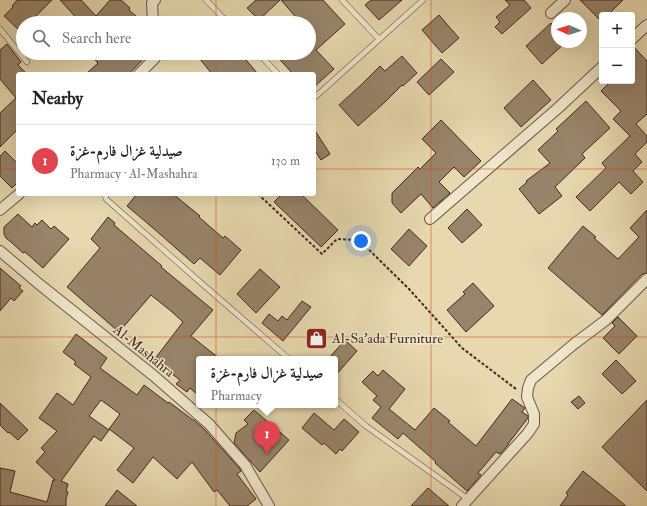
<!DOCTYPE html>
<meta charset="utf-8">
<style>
:root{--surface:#fff;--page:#f2f2f2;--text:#222;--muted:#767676;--line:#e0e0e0;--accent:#8f2418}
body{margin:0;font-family:"IM FELL Double Pica",Amiri,serif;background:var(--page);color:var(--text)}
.controls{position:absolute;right:12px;top:12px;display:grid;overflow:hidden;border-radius:4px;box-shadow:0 4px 16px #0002}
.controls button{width:36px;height:36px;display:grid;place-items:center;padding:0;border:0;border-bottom:1px solid var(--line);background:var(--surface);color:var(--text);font:20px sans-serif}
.compass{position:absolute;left:551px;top:12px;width:36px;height:36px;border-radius:50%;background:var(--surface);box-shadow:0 4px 16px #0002;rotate:273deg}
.you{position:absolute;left:361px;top:241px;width:14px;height:14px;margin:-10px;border:3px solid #fff;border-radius:50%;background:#1a73e8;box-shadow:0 0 0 6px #1a73e833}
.badge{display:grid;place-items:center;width:26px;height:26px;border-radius:50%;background:var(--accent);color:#fff;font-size:13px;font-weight:700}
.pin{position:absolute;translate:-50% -33px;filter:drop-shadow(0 1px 2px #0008)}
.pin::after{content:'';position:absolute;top:21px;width:14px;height:12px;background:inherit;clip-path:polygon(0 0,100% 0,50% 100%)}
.popup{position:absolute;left:196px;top:356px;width:142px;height:52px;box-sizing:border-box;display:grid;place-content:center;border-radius:4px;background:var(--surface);filter:drop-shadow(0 1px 3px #0005);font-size:13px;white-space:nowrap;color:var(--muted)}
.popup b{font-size:15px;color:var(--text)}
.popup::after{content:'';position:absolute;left:50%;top:100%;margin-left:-8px;border:8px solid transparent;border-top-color:var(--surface)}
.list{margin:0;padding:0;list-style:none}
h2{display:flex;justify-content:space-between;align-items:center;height:52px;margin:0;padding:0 16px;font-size:17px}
h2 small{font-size:13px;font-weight:400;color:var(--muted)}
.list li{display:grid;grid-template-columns:26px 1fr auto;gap:12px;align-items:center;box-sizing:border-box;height:72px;padding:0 16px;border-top:1px solid var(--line)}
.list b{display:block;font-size:15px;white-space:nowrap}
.list p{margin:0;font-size:13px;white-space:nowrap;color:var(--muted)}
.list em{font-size:13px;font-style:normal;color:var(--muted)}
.icon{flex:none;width:22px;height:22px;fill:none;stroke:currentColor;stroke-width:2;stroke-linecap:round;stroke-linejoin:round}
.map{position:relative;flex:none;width:647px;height:506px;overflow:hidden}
.search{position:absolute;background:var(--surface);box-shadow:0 4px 16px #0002;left:16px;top:16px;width:300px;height:44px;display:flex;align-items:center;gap:10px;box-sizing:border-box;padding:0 14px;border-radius:22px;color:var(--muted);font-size:15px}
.panel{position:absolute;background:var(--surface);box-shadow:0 4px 16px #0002;left:16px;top:72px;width:300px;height:124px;border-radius:4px}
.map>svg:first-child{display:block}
.building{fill:#98846a;stroke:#432a20}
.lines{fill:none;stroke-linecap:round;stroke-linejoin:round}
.lane-casing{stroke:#6c5644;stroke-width:6}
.street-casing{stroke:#6c5644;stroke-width:12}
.path{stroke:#432a20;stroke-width:2;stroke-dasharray:3 2;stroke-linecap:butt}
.lane{stroke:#efe6cb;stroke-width:5}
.street{stroke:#efe6cb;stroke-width:10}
.grid{fill:none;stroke:#cf520f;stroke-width:1;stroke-opacity:0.55}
.labels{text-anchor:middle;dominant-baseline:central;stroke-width:3;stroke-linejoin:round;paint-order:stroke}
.poi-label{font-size:14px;fill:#432a20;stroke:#efe6cb;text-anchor:start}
.street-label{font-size:14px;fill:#432a20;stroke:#efe6cb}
</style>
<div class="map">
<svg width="647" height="506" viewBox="0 0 647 506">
<rect width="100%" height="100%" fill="#e7d8af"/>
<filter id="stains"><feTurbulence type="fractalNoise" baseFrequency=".005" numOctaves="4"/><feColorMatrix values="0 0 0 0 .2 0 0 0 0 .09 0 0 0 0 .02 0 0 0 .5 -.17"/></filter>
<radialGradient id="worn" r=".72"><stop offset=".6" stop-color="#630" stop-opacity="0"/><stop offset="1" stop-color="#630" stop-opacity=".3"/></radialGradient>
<path class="building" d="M17,0H52L29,23H23V34L4,16L13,7L12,6Z
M60,0H81L96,16L110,0H121L130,8L129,10L144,23H81Z
M256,0H280L259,20L247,8Z
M281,0H323L345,24L316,50L334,69L314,87V74H293L274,53H309V23H301Z
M371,0H402L379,20L365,5Z
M505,0H524L531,8L502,34L495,27L500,22L496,17L510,5Z
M580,0H623L608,15H602V22Z
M439,15L459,38L442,53L422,30Z
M551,23L557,30V42H566L542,64L526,46Z
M7,44L21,62L18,65L27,74H18V129L0,147V113L16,98L0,79V50Z
M632,45L647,61V114L636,124L647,136V142L635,154L642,162L633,171L643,182L631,194L619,182L590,211L576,197L606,168L602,163L630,136L613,119L621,111L601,91L611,81H632Z
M88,53H148V54L129,74H86L98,63Z
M195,53H240L258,74H212Z
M402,56L417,73L403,86L402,85L384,103L358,126L339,105L362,84L380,66L385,71Z
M441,59L454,72L429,95L417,82Z
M533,80L551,100L521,127L504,108Z
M586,101L610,128L582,154L585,158L555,187L562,196L539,214L519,189L527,182L526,181L550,163L538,150L558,131L556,129Z
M441,120L481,161L464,177L454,167L439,182L450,193L433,208L421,194L401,213L392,203V193L418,167L420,169L436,153L422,139Z
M314,129L330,154L321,160L314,149Z
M5,151L18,164V182L12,188L0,176V156Z
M137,194H173L200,216L199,217L223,238L225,236L241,250L220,275L200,258L194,264L153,228L127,206Z
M282,194H301L338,230L321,247L274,202Z
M467,209L482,225L462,243L448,228Z
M647,210V273L642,274L602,315L548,268L583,226L596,237L594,238L618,259L639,237L630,228Z
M18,214L32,227L35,223L37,225L42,220L51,229L54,226L69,239L43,268L25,252L23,253L11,242L6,238L4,234V227Z
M108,217L115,223L114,225L162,266L161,267L213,310L191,336L220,359H199V396L190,388L187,392L176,384L180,380L154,360L183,322L171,311L151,295L119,332L67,287L100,248L91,239Z
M409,229L427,246L409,266L391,249Z
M0,268L21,286L19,288L23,291L14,301L11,298L0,311Z
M260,269L280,287L256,313L237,294Z
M473,283L494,306L466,332L447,310L465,294L463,292Z
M302,301L311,307L283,341L262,323L269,314L278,321L282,316L287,320Z
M618,317L637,336L619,354L603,338L615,326L612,323Z
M76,334L107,358L100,368L137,395L144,385L168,403L169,402L193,420H194L204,429L240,469L241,471L237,474L256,499L247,506H230L217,490L214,492L192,462L177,479L153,457L133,483L117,470L134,448L109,429L120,414L101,400L89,416L109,430L101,441L94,436L61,481L68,484L66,491L68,492L66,499V506H0V468L15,471L10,492L47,502L53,480H55L36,462L45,452L41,448L57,431L39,418L57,393L73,405L91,377L74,364L76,362L63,352Z
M345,340L357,351L335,376V359H328Z
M616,360L636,381L622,394L602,374Z
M383,370L405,389L389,409L415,430L434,408L450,421L448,422L476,446L512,399L525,408L522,412L528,416V418L508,444H509L500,454L496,452L478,473L481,475L467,491L435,463L436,462L403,433L398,439L372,418L381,407L373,400L377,396L362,382L373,371L378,376Z
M579,396L585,403L578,409L571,402Z
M647,400V491L602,447Z
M0,403L28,430L18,440L9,432L8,433L0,425Z
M254,410L289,440L260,472L234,443L236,433L248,424L244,420Z
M314,413L334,430L344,419L359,432L342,451L340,449L336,454L324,443L322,445L302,428Z
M583,471L626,506H560L568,495L566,493Z
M428,488L449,506H411Z
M117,490L137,506H105Z"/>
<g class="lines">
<defs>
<path id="lane" d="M206,0L228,23
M342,0L379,39
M0,29L27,62
M258,53L278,74
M314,98L423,0
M105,194L106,199L200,282L289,359
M335,399L366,426L468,499"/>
<path id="street" d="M551,13L565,0
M153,23L152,3L155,0
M632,39L647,25
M139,74L155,58V53
M0,210L19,194
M430,219L557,109L602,67
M0,251L39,284L154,376L209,424L245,465L269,506
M462,506L528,433L534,424V414L527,397L528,388L531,380L574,344L606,320L647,279"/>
</defs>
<use href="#lane" class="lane-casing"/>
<use href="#street" class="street-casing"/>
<path class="path" d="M258,194L322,254L337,239L359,240L409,289L462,348L516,389"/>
<use href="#lane" class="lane"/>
<use href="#street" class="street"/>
</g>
<path class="grid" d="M216,0V23M431,0V506M216,53V74M0,169H18M314,169H647M216,194V506M0,337H647"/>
<defs>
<symbol id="shop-square" viewBox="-11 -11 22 22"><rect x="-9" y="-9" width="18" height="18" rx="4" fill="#8f2418" stroke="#efe6cb"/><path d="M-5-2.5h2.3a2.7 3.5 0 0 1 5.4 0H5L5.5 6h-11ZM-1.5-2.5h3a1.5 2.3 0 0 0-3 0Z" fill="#fff"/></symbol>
</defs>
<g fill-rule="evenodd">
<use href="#shop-square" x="304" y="326" width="25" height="25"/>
</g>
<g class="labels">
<g class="poi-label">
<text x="332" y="338">Al-Sa'ada Furniture</text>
</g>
<g class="street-label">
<text transform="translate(144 351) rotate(39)">Al-Mashahra</text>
</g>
</g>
<rect width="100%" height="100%" filter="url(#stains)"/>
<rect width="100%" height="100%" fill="url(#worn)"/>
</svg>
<div class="controls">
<button>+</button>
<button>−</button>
</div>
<svg class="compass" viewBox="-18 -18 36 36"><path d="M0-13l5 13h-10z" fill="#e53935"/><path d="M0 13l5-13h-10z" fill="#767676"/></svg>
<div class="you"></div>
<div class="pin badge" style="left:267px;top:454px;background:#e0444e">1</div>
<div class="popup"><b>صيدلية غزال فارم-غزة</b>Pharmacy</div>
<div class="search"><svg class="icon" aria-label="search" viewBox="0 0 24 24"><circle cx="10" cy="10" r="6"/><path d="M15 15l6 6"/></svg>Search here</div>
<section class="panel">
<h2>Nearby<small></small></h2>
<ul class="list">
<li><span class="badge" style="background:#e0444e">1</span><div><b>صيدلية غزال فارم-غزة</b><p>Pharmacy · Al-Mashahra</p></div><em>130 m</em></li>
</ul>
</section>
</div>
